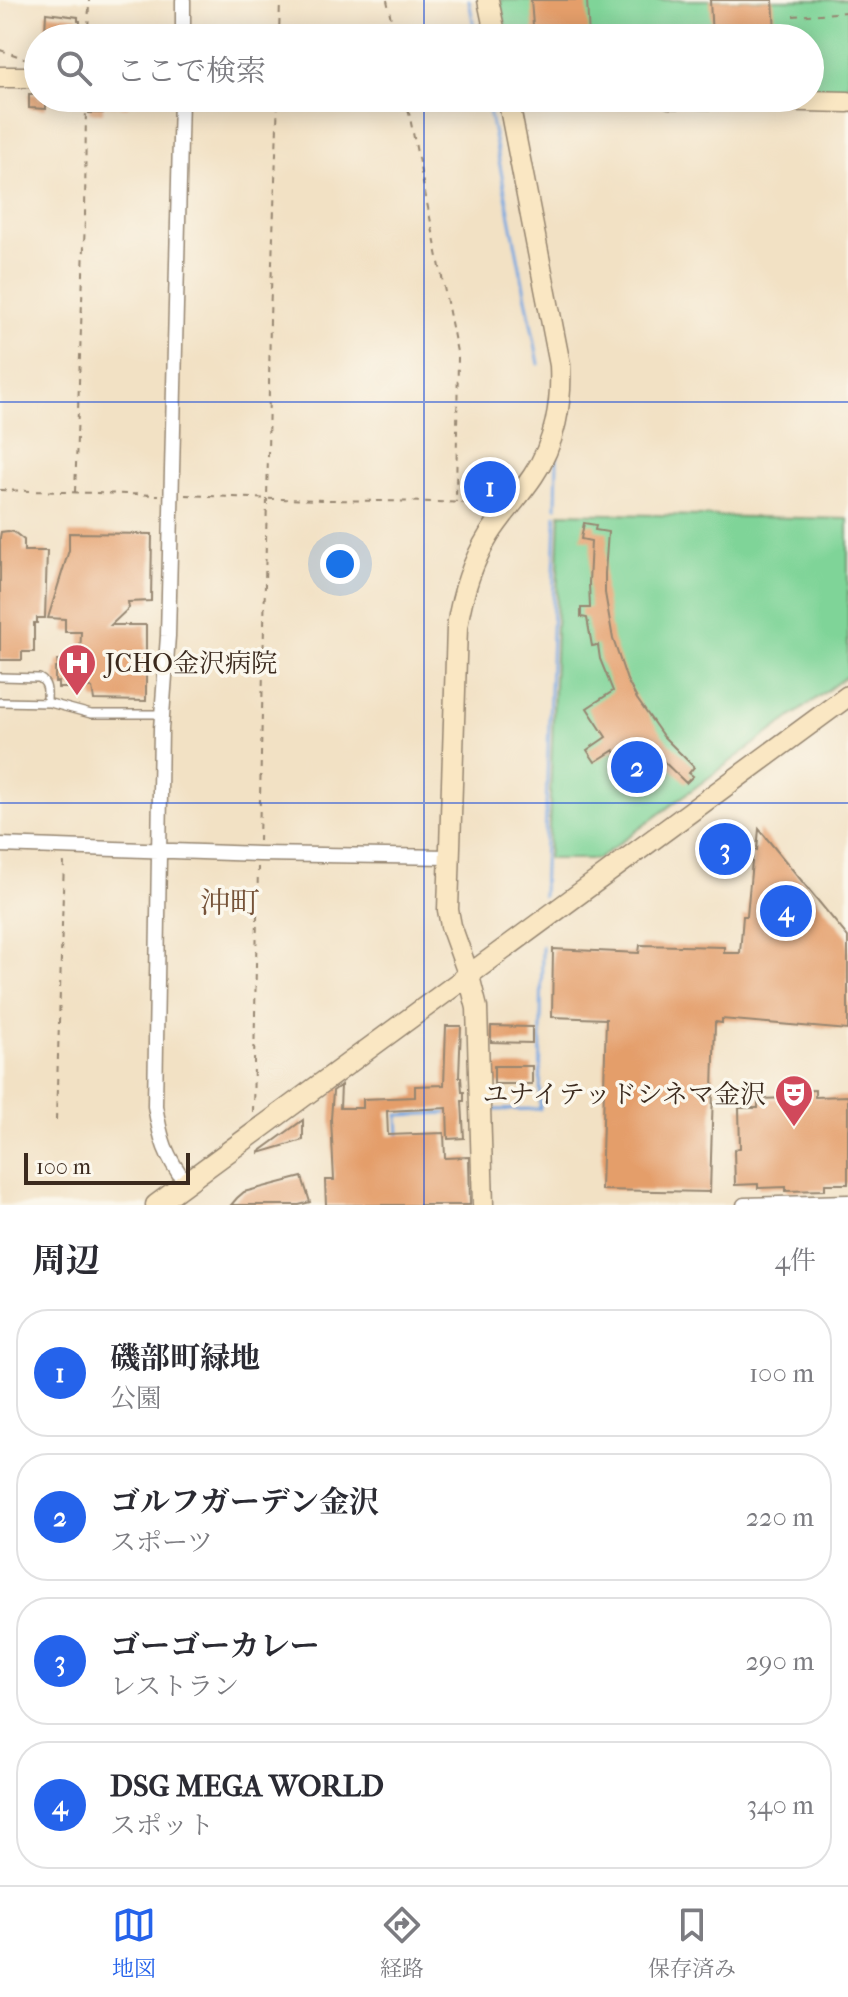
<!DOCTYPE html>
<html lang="ja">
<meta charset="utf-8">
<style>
:root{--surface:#fff;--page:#f7f7f7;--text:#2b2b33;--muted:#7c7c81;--line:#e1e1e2;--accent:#2563eb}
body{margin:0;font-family:"IM FELL French Canon","Noto Serif JP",serif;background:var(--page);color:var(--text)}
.scale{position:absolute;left:24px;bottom:20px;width:166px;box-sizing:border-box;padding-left:8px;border:4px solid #3b2a1e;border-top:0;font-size:22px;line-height:28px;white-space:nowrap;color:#3b2a1e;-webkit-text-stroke:6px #fbf7ec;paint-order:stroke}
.you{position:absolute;left:340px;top:564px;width:28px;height:28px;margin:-20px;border:6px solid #fff;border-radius:50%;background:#1a73e8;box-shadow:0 0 0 12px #1a73e833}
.badge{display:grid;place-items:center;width:52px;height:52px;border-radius:50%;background:var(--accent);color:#fff;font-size:26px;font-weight:700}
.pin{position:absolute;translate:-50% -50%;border:4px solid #fff;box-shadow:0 2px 8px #0006}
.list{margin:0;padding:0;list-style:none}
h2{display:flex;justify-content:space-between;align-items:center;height:104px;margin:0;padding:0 32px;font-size:34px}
h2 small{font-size:26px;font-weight:400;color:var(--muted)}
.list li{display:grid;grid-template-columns:52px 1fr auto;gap:24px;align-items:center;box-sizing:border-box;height:128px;margin:0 16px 16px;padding:0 16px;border:2px solid var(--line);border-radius:32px}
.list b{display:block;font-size:30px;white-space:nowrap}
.list p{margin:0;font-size:26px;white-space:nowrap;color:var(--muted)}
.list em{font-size:26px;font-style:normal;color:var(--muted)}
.icon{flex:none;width:44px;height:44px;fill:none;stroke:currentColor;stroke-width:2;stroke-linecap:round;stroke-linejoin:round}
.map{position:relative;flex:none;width:848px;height:1205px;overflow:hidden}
.search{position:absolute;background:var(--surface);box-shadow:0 4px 20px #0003;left:24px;right:24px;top:24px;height:88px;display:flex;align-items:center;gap:20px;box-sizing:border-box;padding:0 28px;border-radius:44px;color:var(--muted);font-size:30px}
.sheet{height:680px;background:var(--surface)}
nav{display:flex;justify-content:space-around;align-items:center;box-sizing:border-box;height:112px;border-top:2px solid var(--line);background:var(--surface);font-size:22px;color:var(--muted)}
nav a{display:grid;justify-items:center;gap:4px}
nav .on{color:var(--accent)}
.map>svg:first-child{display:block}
.green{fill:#7fd498;stroke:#5d7f5b;stroke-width:2}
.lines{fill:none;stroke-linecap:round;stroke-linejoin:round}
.stream{stroke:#76a6e0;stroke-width:3}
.building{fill:#e49e6b}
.lane-casing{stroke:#968671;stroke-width:10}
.street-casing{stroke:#968671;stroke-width:17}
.secondary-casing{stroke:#968671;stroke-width:23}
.path{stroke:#968671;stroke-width:2;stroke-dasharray:6 6;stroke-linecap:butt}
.lane{stroke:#fff;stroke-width:7}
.street{stroke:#fff;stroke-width:14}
.secondary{stroke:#fae7c3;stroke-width:20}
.grid{fill:none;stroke:#1d4ed8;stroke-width:2;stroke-opacity:0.55}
.labels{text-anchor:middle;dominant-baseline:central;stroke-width:7;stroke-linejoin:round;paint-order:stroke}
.poi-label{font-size:26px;fill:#3b2a1e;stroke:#fbf7ec;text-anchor:start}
.quarter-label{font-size:30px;fill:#765339;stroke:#fbf7ec}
</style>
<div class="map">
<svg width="848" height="1205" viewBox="0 0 848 1205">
<rect width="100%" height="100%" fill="#fbf7ec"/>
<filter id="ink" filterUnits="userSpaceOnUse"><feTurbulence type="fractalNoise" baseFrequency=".0125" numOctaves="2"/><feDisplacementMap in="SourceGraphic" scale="16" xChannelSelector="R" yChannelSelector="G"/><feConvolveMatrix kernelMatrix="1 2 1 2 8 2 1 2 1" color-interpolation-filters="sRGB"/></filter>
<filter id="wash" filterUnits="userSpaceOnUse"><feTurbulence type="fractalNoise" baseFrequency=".006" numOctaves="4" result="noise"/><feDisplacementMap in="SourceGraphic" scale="32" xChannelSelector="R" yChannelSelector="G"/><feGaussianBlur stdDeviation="1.8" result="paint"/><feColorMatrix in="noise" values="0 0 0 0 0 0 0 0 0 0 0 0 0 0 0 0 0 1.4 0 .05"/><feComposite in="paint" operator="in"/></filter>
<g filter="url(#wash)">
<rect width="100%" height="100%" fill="#f2e1c4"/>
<path class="green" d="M500,0H848V96L810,94V38H508Z
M560,513L848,519V675L598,859H548Z"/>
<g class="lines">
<path class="stream" d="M469,0L476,38
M487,100L539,364
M556,507L557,456
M543,896L556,515
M489,1110L540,1109L542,946
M399,1137L398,1115L449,1113"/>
</g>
<g id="blocks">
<path class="building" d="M531,0H587L589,38H534Z
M710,0H773L775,32L770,38H712Z
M46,13L78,17V21H80L79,38H65V36L63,35L45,34Z
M29,94H38V98H46V109L29,108Z
M90,98H128V107L103,105V113H89Z
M584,523L596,525L595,530L608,532L605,573V593L613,639L627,680L637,699L663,736L694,767L689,773L693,776L686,783L658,756L630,774L614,750L595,762L587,750L606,737L587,708L613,691L600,659L598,645L592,646L587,618L581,617V608H590L589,583L591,541L581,539Z
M8,531L14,532L24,540V551H47L45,618H37V623H34V652H22V660H0V537L1,532Z
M69,533L152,534L151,601L128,602L129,608L111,625H146V701L94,700L92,688H58V682H55V668H58L57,660H80L81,632H65V619L48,618L69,550Z
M759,829L848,937V1030L722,1019V1023L715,1022L710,1192L601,1190L606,1019L552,1017L553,949L639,953L640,945L724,947V953H740L743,916H747L753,850H757Z
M716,835H736V863L715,862Z
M446,1026H461L459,1077H461L462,1092H464V1101H462L464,1138L448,1139L447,1108L387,1111L388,1135L444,1133L445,1158L469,1157L470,1205H326L325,1180H334L331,1119L333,1091L341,1085L340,1108H363V1099L415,1097V1086L444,1085Z
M491,1026L532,1027V1043L491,1042Z
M494,1066H532V1084H494Z
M815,1090V1097L848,1096V1184H825V1190L786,1191V1187L758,1188V1184L735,1185L734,1149L740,1148L739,1108H758V1099L790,1098L789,1091Z
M303,1120V1140L259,1153V1152Z
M302,1177L310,1202L299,1205H231L237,1198L244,1192Z"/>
</g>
</g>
<g filter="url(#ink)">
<use href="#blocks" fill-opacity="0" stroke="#968671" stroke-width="2"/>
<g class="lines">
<defs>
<path id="lane" d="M0,677L39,678C49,683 47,693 47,703
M0,702L50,703L91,714H162"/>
<path id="street" d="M183,38V0
M181,98L168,636L161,729L155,1106C161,1141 165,1155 186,1183
M0,845L259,854L449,857
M744,1205L848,1202"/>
<path id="secondary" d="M488,0L496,38
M0,77H38
M670,98L848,102
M156,1205L848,696
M483,1205L477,1008L469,976L451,926L448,910L457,627C462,594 471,564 489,535C502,514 519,497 533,476C555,444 562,403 560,365L508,98"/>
</defs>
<use href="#lane" class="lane-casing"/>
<use href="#street" class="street-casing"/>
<use href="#secondary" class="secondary-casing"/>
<path class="path" d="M387,0L395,38
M793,16L848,12
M88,38L89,0
M279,38L280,0
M0,50L30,60
M406,98L458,357L456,502
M0,490L159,495
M75,492L85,219L86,98
M185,495L276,499L486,503L490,505
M259,841L268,455L270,318L278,98
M253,1112L258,867
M56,1120L64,860"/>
<use href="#lane" class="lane"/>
<use href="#street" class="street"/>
<use href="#secondary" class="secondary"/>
</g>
</g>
<path class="grid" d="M424,0V38M424,98V1205M0,402H848M0,803H848"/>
<defs>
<symbol id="hospital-pin" viewBox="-11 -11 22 30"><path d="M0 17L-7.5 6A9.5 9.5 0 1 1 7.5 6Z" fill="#d1495b" stroke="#fbf7ec"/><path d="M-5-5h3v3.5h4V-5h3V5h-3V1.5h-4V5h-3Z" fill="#fff"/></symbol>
<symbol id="theatre-pin" viewBox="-11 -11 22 30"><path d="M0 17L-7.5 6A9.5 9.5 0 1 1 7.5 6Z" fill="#d1495b" stroke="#fbf7ec"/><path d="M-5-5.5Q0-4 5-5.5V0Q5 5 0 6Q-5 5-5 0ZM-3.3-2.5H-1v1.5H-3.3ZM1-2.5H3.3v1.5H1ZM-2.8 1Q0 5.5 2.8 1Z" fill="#fff"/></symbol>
</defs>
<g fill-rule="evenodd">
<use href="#hospital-pin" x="55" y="641" width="44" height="60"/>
<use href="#theatre-pin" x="772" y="1072" width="44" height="60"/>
</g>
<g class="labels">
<g class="poi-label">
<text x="105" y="663">JCHO金沢病院</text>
<text x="766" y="1094" text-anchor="end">ユナイテッドシネマ金沢</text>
</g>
<g class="quarter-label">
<text x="230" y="903">沖町</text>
</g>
</g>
</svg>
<div class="scale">100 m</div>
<div class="you"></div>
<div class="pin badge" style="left:490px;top:487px">1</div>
<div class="pin badge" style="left:637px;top:767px">2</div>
<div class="pin badge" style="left:725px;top:849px">3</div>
<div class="pin badge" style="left:786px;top:911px">4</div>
<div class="search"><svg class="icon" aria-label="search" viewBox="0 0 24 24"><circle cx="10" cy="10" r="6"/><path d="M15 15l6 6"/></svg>ここで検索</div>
</div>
<section class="sheet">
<h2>周辺<small>4件</small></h2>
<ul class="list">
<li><span class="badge">1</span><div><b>磯部町緑地</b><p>公園</p></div><em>100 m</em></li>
<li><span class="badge">2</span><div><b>ゴルフガーデン金沢</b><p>スポーツ</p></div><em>220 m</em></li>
<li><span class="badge">3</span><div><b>ゴーゴーカレー</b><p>レストラン</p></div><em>290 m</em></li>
<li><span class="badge">4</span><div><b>DSG MEGA WORLD</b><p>スポット</p></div><em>340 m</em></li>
</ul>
</section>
<nav>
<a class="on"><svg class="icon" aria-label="map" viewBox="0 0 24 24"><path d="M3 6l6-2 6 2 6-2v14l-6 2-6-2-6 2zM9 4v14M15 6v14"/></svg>地図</a>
<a><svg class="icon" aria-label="directions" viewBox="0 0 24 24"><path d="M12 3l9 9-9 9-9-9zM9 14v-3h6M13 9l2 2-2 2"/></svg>経路</a>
<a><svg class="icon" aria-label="saved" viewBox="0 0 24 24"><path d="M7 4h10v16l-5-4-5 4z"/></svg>保存済み</a>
</nav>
